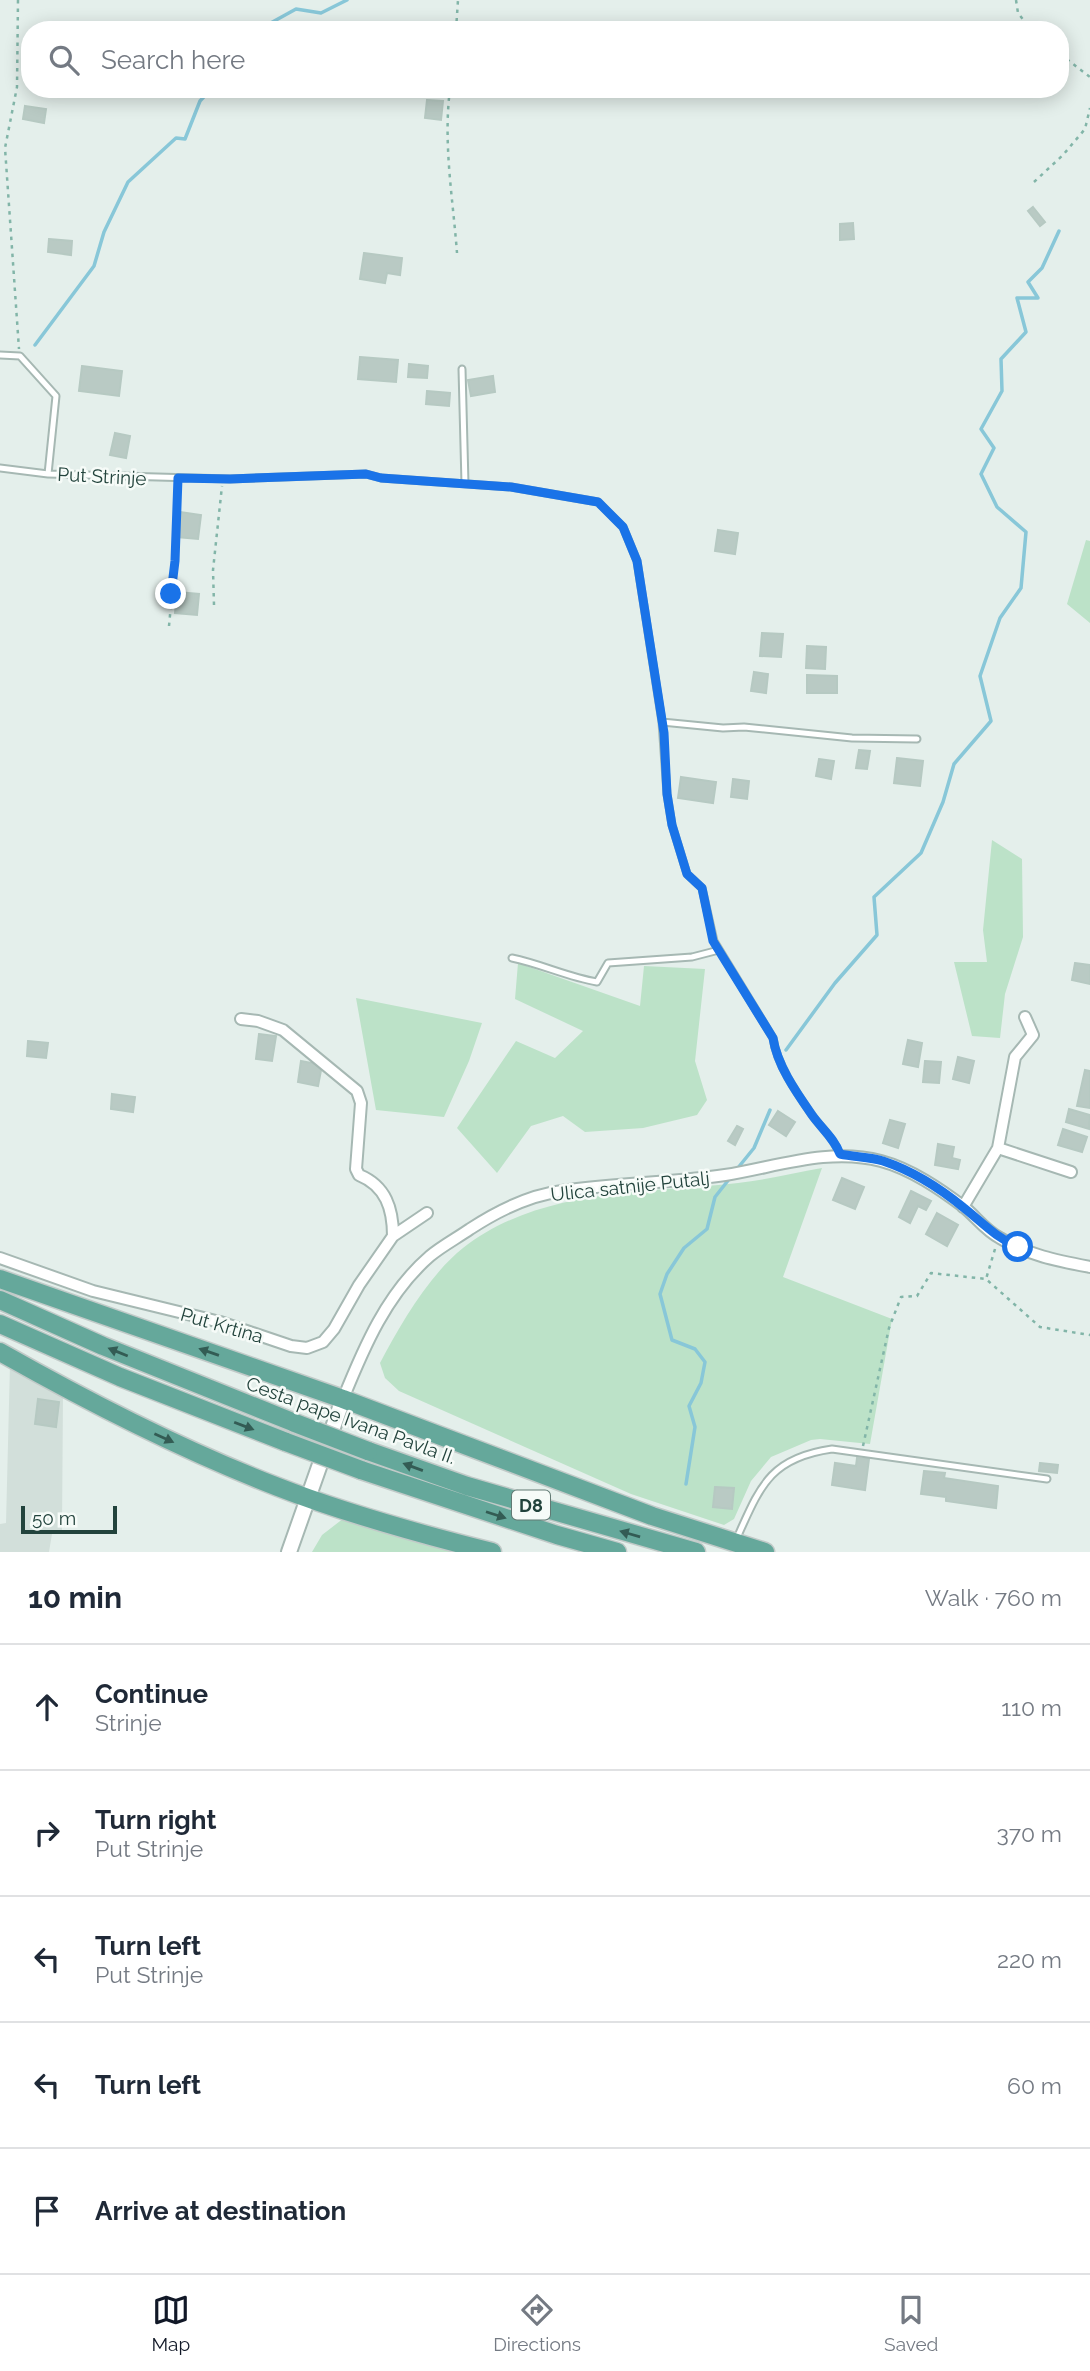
<!DOCTYPE html>
<meta charset="utf-8">
<style>
:root{--surface:#fff;--page:#f6f6f7;--text:#1f2937;--muted:#747a83;--line:#e0e1e3;--accent:#111827}
body{margin:0;font-family:Raleway,sans-serif;background:var(--page);color:var(--text)}
.scale{position:absolute;left:21px;bottom:18px;width:96px;box-sizing:border-box;padding-left:7px;border:4px solid #22433c;border-top:0;font-size:19px;line-height:24px;white-space:nowrap;color:#22433c;-webkit-text-stroke:5px #f6fbf8;paint-order:stroke}
.stop{position:absolute;width:21px;height:21px;margin:-16px;border:5px solid #1a73e8;border-radius:50%;background:#fff}
.stop.end{background:#1a73e8;border-color:#fff;box-shadow:0 2px 7px #0008}
.list{margin:0;padding:0;list-style:none}
h2{display:flex;justify-content:space-between;align-items:center;height:91px;margin:0;padding:0 28px;font-size:30px}
h2 small{font-size:23px;font-weight:400;color:var(--muted)}
.list li{display:grid;grid-template-columns:46px 1fr auto;gap:21px;align-items:center;box-sizing:border-box;height:126px;padding:0 28px;border-top:2px solid var(--line)}
.list b{display:block;font-size:26px;white-space:nowrap}
.list p{margin:0;font-size:23px;white-space:nowrap;color:var(--muted)}
.list em{font-size:23px;font-style:normal;color:var(--muted)}
.icon{flex:none;width:38px;height:38px;fill:none;stroke:currentColor;stroke-width:2;stroke-linecap:round;stroke-linejoin:round}
.map{position:relative;flex:none;width:1090px;height:1552px;overflow:hidden}
.search{position:absolute;background:var(--surface);box-shadow:0 4px 18px #0003;left:21px;right:21px;top:21px;height:77px;display:flex;align-items:center;gap:18px;box-sizing:border-box;padding:0 24px;border-radius:28px;color:var(--muted);font-size:26px}
.sheet{height:721px;background:var(--surface)}
nav{display:flex;justify-content:space-around;align-items:center;box-sizing:border-box;height:98px;border-top:2px solid var(--line);background:var(--surface);font-size:19px;color:var(--muted)}
nav a{display:grid;justify-items:center;gap:4px}
nav .on{color:var(--accent)}
.map>svg:first-child{display:block}
.built{fill:#d2dfda}
.green{fill:#bce2c8}
.lines{fill:none;stroke-linecap:round;stroke-linejoin:round}
.stream{stroke:#88c7d8;stroke-width:3.5}
.building{fill:#b9cac4;stroke:#b6c9c2;stroke-width:2}
.service-casing{stroke:#a6b8b3;stroke-width:9}
.minor-casing{stroke:#a6b8b3;stroke-width:14}
.tertiary-casing{stroke:#a6b8b3;stroke-width:18}
.primary-casing{stroke:#c1cac8;stroke-width:21}
.path{stroke:#82b5a8;stroke-width:2.5;stroke-dasharray:3.5 5;stroke-linecap:butt}
.service{stroke:#fff;stroke-width:5}
.minor{stroke:#fff;stroke-width:10}
.tertiary{stroke:#fff;stroke-width:14}
.primary{stroke:#65a89b;stroke-width:18}
.primary-bridge-casing{stroke:#c1cac8;stroke-width:21;stroke-linecap:butt}
.primary-bridge{stroke:#65a89b;stroke-width:18}
.oneway{fill:#335c54}
.route{stroke:#1a73e8;stroke-width:9}
.labels{text-anchor:middle;dominant-baseline:central;stroke-width:5;stroke-linejoin:round;paint-order:stroke}
.shield{fill:#f6fbf8;stroke:#627a74;stroke-width:2}
.shield-label{font-size:18px;font-weight:bold;fill:#22433c}
.street-label{font-size:19px;fill:#22433c;stroke:#f6fbf8}
</style>
<div class="map">
<svg width="1090" height="1552" viewBox="0 0 1090 1552">
<rect width="100%" height="100%" fill="#e4efeb"/>
<path class="built" d="M10,1364L63,1394L62,1530L52,1534L49,1552H0V1524L6,1523Z"/>
<path class="green" d="M1086,540L1090,541V623L1067,604Z
M992,840L1022,859L1023,937L1005,994L1000,1038L972,1036L954,962H987L983,930Z
M518,963L640,1006L644,966L705,969L695,1061L707,1100L697,1115L643,1128L585,1132L563,1116L531,1126L497,1173L457,1128L516,1041L555,1058L583,1031L515,999Z
M356,998L482,1023L469,1061L444,1117L376,1110Z
M822,1168L783,1277L892,1319L870,1444L820,1439L811,1440L771,1457L751,1481L734,1519L724,1525L631,1494L399,1391L385,1378L380,1363C400,1325 429,1275 463,1248C539,1188 647,1193 738,1183C766,1180 794,1173 822,1168Z
M344,1518L460,1552H312L322,1535Z"/>
<g class="lines">
<path class="stream" d="M258,30L296,9L321,13L347,0
M35,345L94,266L104,232L128,182L176,138L185,139L200,101L211,89
M786,1050L835,983L877,935L874,897L921,853L943,802L954,764L991,721L980,676L1000,618L1021,588L1026,532L997,507L981,474L994,448L981,429L1002,391L1001,359L1026,332L1017,298H1038L1028,282L1042,268L1059,231
M737,1169L754,1148L770,1110
M686,1484L695,1427L689,1406L701,1383L705,1362L695,1349L672,1340L660,1294L667,1274L684,1248L707,1229L715,1197L730,1178"/>
</g>
<path class="building" d="M427,100L443,101L441,120L425,118Z
M25,106L46,109L44,123L23,119Z
M1033,207L1045,222L1040,226L1028,211Z
M853,223L854,239L840,240V224Z
M49,239L72,241L71,255L48,252Z
M364,253L402,258L400,275L387,273L385,283L360,279Z
M360,357L398,360L396,382L358,379Z
M409,364L428,366L427,378L408,377Z
M82,366L122,371L119,396L79,391Z
M493,376L495,392L471,396L468,380Z
M427,391L450,393L449,406L426,404Z
M115,433L130,436L126,458L110,455Z
M180,512L201,515L198,539L177,537Z
M718,530L738,533L735,554L715,551Z
M177,592L199,594L197,615L175,613Z
M762,633L783,634L781,657L760,656Z
M807,646L826,647L825,669L806,668Z
M754,672L768,674L766,693L751,691Z
M807,675L837,676V693H807Z
M859,750L870,751L867,769L856,768Z
M897,758L923,761L920,786L894,783Z
M819,759L834,761L831,779L816,776Z
M681,777L716,782L713,803L678,798Z
M733,779L749,781L747,799L731,797Z
M1075,963L1090,965V984L1072,980Z
M259,1034L276,1036L272,1061L256,1059Z
M908,1040L922,1043L918,1067L903,1064Z
M28,1041L48,1043L46,1058L27,1056Z
M958,1057L974,1061L969,1083L953,1079Z
M301,1061L322,1065L318,1086L298,1082Z
M925,1061L941,1062L939,1083L923,1082Z
M1085,1070L1090,1071V1108L1077,1106Z
M112,1094L135,1097L133,1112L111,1109Z
M1069,1109L1090,1115L1089,1129L1066,1122Z
M778,1111L795,1122L786,1136L769,1125Z
M890,1120L905,1124L898,1148L883,1143Z
M737,1126L743,1129L735,1145L728,1141Z
M1063,1129L1087,1137L1082,1152L1058,1145Z
M938,1144L954,1147L952,1158L960,1160L958,1169L935,1165Z
M842,1178L864,1187L855,1209L833,1200Z
M911,1191L931,1201L926,1210L918,1206L910,1223L899,1217Z
M937,1213L958,1225L947,1246L926,1234Z
M38,1399L59,1402L56,1427L35,1424Z
M857,1458L869,1459L865,1490L832,1485L835,1463L856,1466Z
M1040,1463L1058,1465L1057,1473L1039,1471Z
M924,1471L945,1473L944,1478L998,1486L996,1508L946,1501V1497L921,1494Z
M715,1487L734,1488L732,1509L713,1507Z"/>
<g class="lines">
<defs>
<path id="service" d="M0,355L20,356L56,396L48,474L230,479L366,474L381,478L511,487L598,502L623,527L637,561L662,722L667,794L672,825L687,874L702,888L714,941L773,1038C777,1065 796,1092 812,1115C822,1129 834,1138 840,1155
M462,369L465,484
M0,468L48,474
M662,722L723,728L744,727L852,738L917,739
M512,958C541,964 568,977 597,982L608,963L692,957L719,950
M736,1540C760,1487 769,1458 832,1449L1047,1479"/>
<path id="minor" d="M241,1019L258,1021L283,1030L357,1091L361,1103L356,1169L359,1175C386,1186 393,1209 393,1236
M998,1148L1071,1172
M963,1207L998,1148L1015,1057L1033,1035L1025,1017
M0,1258L93,1291L220,1322L291,1346L307,1348L323,1342L334,1329L359,1285L393,1236L427,1213
M343,1399C364,1347 387,1293 430,1256C442,1246 457,1238 470,1229C496,1212 530,1195 562,1191C616,1183 671,1183 725,1175C776,1167 829,1147 881,1161C911,1169 940,1189 964,1207C976,1217 986,1231 1000,1238C1027,1255 1059,1261 1090,1267"/>
<path id="tertiary" d="M289,1552L343,1399"/>
<path id="primary" d="M0,1279L343,1399L652,1516L765,1552
M0,1300L103,1346L295,1423
M0,1324L120,1377L286,1442
M0,1352C90,1403 182,1450 278,1487C347,1514 420,1534 492,1552
M368,1451L467,1486L696,1552
M361,1470L557,1535L617,1552"/>
</defs>
<use href="#service" class="service-casing"/>
<use href="#minor" class="minor-casing"/>
<use href="#tertiary" class="tertiary-casing"/>
<use href="#primary" class="primary-casing"/>
<path class="path" d="M18,0L17,87L5,148L19,349
M1016,0L1018,13L1031,30
M456,30L458,0
M1060,54L1090,77
M450,89C443,144 453,199 457,253
M1034,182L1063,155L1085,129L1090,108
M214,605L213,570L222,486
M169,626L175,561L178,485
M995,1249L986,1279L1040,1327L1090,1335
M863,1446L889,1328L901,1297L917,1296L931,1273L986,1279"/>
<use href="#service" class="service"/>
<use href="#minor" class="minor"/>
<use href="#tertiary" class="tertiary"/>
<use href="#primary" class="primary"/>
<defs>
<path id="primary-bridge" d="M295,1423L368,1451
M286,1442L361,1470"/>
</defs>
<use href="#primary-bridge" class="primary-bridge-casing"/>
<use href="#primary-bridge" class="primary-bridge"/>
</g>
<defs><path id="oneway-solid" d="M-6-.8H1V-3.2L6.5 0L1 3.2V.8H-6Z" transform="scale(1.75)"/></defs>
<g class="oneway">
<use href="#oneway-solid" transform="translate(118 1352) rotate(-158)"/>
<use href="#oneway-solid" transform="translate(209 1352) rotate(-161)"/>
<use href="#oneway-solid" transform="translate(244 1426) rotate(21)"/>
<use href="#oneway-solid" transform="translate(164 1438) rotate(24)"/>
<use href="#oneway-solid" transform="translate(413 1467) rotate(-160)"/>
<use href="#oneway-solid" transform="translate(496 1515) rotate(18)"/>
<use href="#oneway-solid" transform="translate(630 1534) rotate(-164)"/>
</g>
<g class="lines">
<path class="route" d="M171,594L175,561L178,478L230,479L366,474L381,478L511,487L598,502L623,527L637,561L664,733L667,794L672,825L687,874L702,888L713,941L773,1038C777,1065 796,1092 812,1115C822,1129 834,1138 840,1154C854,1157 870,1157 883,1161C913,1171 941,1189 964,1208C983,1223 995,1237 1018,1247"/>
</g>
<g class="labels">
<rect class="shield" x="512" y="1490.5" width="38" height="29" rx="5"/>
<g class="shield-label">
<text x="531" y="1505">D8</text>
</g>
<g class="street-label">
<text transform="translate(102 476) rotate(3)">Put Strinje</text>
<text transform="translate(630 1186) rotate(-6)">Ulica satnije Putalj</text>
<text transform="translate(222 1325) rotate(16)">Put Krtina</text>
<text transform="translate(351 1420) rotate(20)">Cesta pape Ivana Pavla II.</text>
</g>
</g>
</svg>
<div class="scale">50 m</div>
<div class="stop" style="left:1018px;top:1247px"></div>
<div class="stop end" style="left:171px;top:594px"></div>
<div class="search"><svg class="icon" aria-label="search" viewBox="0 0 24 24"><circle cx="10" cy="10" r="6"/><path d="M15 15l6 6"/></svg>Search here</div>
</div>
<section class="sheet">
<h2>10 min<small>Walk · 760 m</small></h2>
<ul class="list">
<li><svg class="icon" aria-label="ahead" viewBox="0 0 24 24"><path d="M12 20V5M6 11l6-6 6 6"/></svg><div><b>Continue</b><p>Strinje</p></div><em>110 m</em></li>
<li><svg class="icon" aria-label="right" viewBox="0 0 24 24"><path d="M7 20v-9h11M14 6l5 5-5 5"/></svg><div><b>Turn right</b><p>Put Strinje</p></div><em>370 m</em></li>
<li><svg class="icon" aria-label="left" viewBox="0 0 24 24"><path d="M17 20v-9H6M10 6l-5 5 5 5"/></svg><div><b>Turn left</b><p>Put Strinje</p></div><em>220 m</em></li>
<li><svg class="icon" aria-label="left" viewBox="0 0 24 24"><path d="M17 20v-9H6M10 6l-5 5 5 5"/></svg><div><b>Turn left</b></div><em>60 m</em></li>
<li><svg class="icon" aria-label="arrive" viewBox="0 0 24 24"><path d="M6 21V4h12l-3 4 3 4H6"/></svg><div><b>Arrive at destination</b></div></li>
</ul>
</section>
<nav>
<a class="on"><svg class="icon" aria-label="map" viewBox="0 0 24 24"><path d="M3 6l6-2 6 2 6-2v14l-6 2-6-2-6 2zM9 4v14M15 6v14"/></svg>Map</a>
<a><svg class="icon" aria-label="directions" viewBox="0 0 24 24"><path d="M12 3l9 9-9 9-9-9zM9 14v-3h6M13 9l2 2-2 2"/></svg>Directions</a>
<a><svg class="icon" aria-label="saved" viewBox="0 0 24 24"><path d="M7 4h10v16l-5-4-5 4z"/></svg>Saved</a>
</nav>
